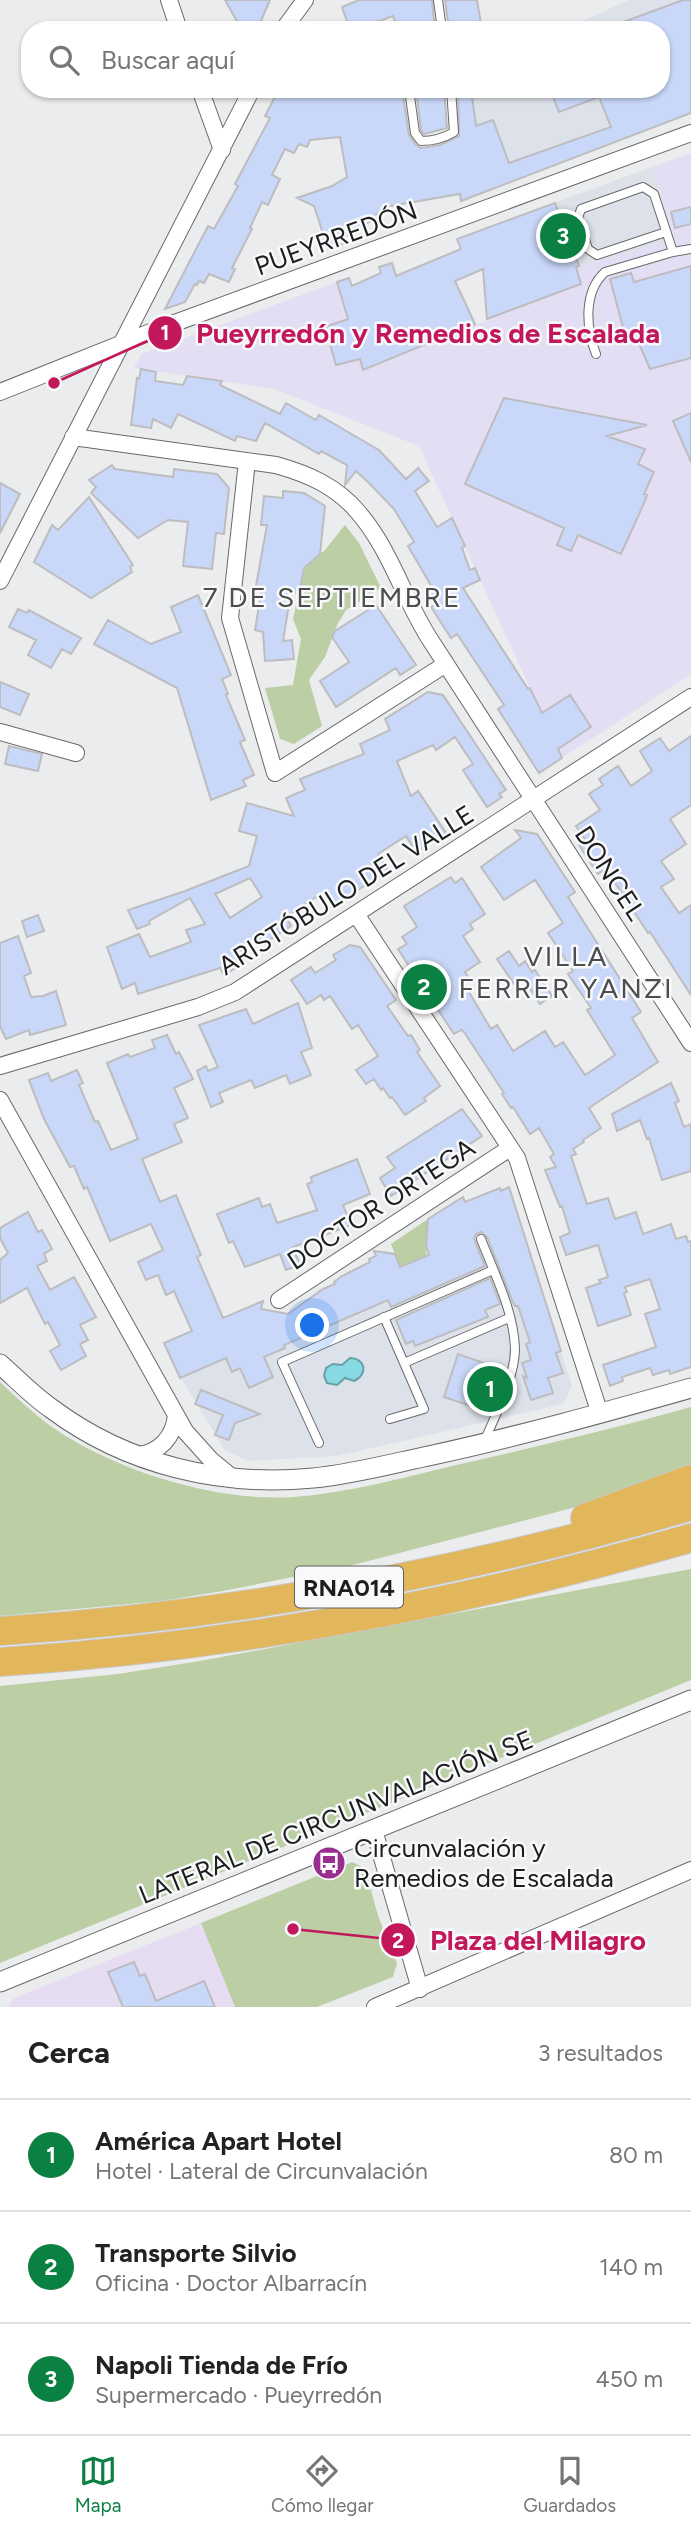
<!DOCTYPE html>
<html lang="es">
<meta charset="utf-8">
<style>
:root{--surface:#fff;--page:#f6f6f6;--text:#222;--muted:#767676;--line:#e0e0e0;--accent:#0b8043}
body{margin:0;font-family:Figtree,sans-serif;background:var(--page);color:var(--text)}
.you{position:absolute;left:313px;top:1326px;width:24px;height:24px;margin:-18px;border:5px solid #fff;border-radius:50%;background:#1a73e8;box-shadow:0 0 0 10px #1a73e833}
.badge{display:grid;place-items:center;width:46px;height:46px;border-radius:50%;background:var(--accent);color:#fff;font-size:23px;font-weight:700}
.pin{position:absolute;translate:-50% -50%;border:4px solid #fff;box-shadow:0 2px 7px #0006}
.list{margin:0;padding:0;list-style:none}
h2{display:flex;justify-content:space-between;align-items:center;height:91px;margin:0;padding:0 28px;font-size:30px}
h2 small{font-size:23px;font-weight:400;color:var(--muted)}
.list li{display:grid;grid-template-columns:46px 1fr auto;gap:21px;align-items:center;box-sizing:border-box;height:112px;padding:0 28px;border-top:2px solid var(--line)}
.list b{display:block;font-size:26px;white-space:nowrap}
.list p{margin:0;font-size:23px;white-space:nowrap;color:var(--muted)}
.list em{font-size:23px;font-style:normal;color:var(--muted)}
.icon{flex:none;width:38px;height:38px;fill:none;stroke:currentColor;stroke-width:2;stroke-linecap:round;stroke-linejoin:round}
.map{position:relative;flex:none;width:691px;height:2007px;overflow:hidden}
.search{position:absolute;background:var(--surface);box-shadow:0 2px 5px #0004;left:21px;right:21px;top:21px;height:77px;display:flex;align-items:center;gap:18px;box-sizing:border-box;padding:0 24px;border-radius:28px;color:var(--muted);font-size:26px}
.sheet{height:427px;background:var(--surface)}
nav{display:flex;justify-content:space-around;align-items:center;box-sizing:border-box;height:98px;border-top:2px solid var(--line);background:var(--surface);font-size:19px;color:var(--muted)}
nav a{display:grid;justify-items:center;gap:4px}
nav .on{color:var(--accent)}
.map>svg:first-child{display:block}
.built{fill:#dde1e9}
.industrial{fill:#e4def4}
.education{fill:#e6ddf2}
.green{fill:#bccea4}
.water{fill:#87d9e3;stroke:#67a1a8;stroke-width:2}
.building{fill:#c9d7f8;stroke:#bdbdbf;stroke-width:2;fill-rule:evenodd}
.lines{fill:none;stroke-linecap:round;stroke-linejoin:round}
.service-casing{stroke:#68696a;stroke-width:10}
.minor-casing{stroke:#68696a;stroke-width:18}
.tertiary-casing{stroke:#68696a;stroke-width:21}
.motorway-casing{stroke:#c9c9c9;stroke-width:30}
.service{stroke:#fff;stroke-width:8}
.minor{stroke:#fff;stroke-width:16}
.tertiary{stroke:#fff;stroke-width:19}
.motorway{stroke:#e2b65b;stroke-width:28}
.labels{text-anchor:middle;dominant-baseline:central;stroke-width:5;stroke-linejoin:round;paint-order:stroke}
.shield{fill:#f8f9fb;stroke:#5f5f60;stroke-width:2}
.shield-label{font-size:24px;font-weight:bold;fill:#1d1d1e}
.street-label{font-size:26px;fill:#1d1d1e;stroke:#f8f9fb}
.poi-label{font-size:26px;fill:#1d1d1e;stroke:#f8f9fb;text-anchor:start}
.neighbourhood-label{font-size:28px;letter-spacing:2px;fill:#4d4d4f;stroke:#f8f9fb}
.leader{fill:none;stroke:#c2185b;stroke-width:2.5}
.callout-dot{fill:#c2185b;stroke:#f8f9fb;stroke-width:2.5}
.mark-label{font-size:21px;text-anchor:middle;font-weight:bold;fill:#fff}
.callout-label{font-size:28px;text-anchor:middle;font-weight:bold;fill:#c2185b;stroke:#f8f9fb;stroke-width:5;stroke-linejoin:round;paint-order:stroke}
</style>
<div class="map">
<svg width="691" height="2007" viewBox="0 0 691 2007">
<rect width="100%" height="100%" fill="#ebeced"/>
<path class="built" d="M629,0H691V113L478,195L476,126L471,89H661V30H563Z
M652,167L675,239L576,267L581,284L487,319L480,230Z
M518,1217L572,1386L563,1404L337,1456L248,1461L225,1450L173,1365Z"/>
<path class="industrial" d="M691,153V674L562,758L419,446L274,389L134,368L141,354L337,282L364,369L580,284L576,267L675,239L652,167Z"/>
<path class="education" d="M201,1923L235,2007H8L14,1998Z"/>
<path class="green" d="M345,525L359,543L381,588L346,610L337,625L325,657L309,680L322,726L294,744L280,739L265,688L293,685L301,639L293,619L304,568L325,550Z
M428,1219L426,1256L400,1267L391,1244Z
M0,1382C17,1398 34,1414 52,1427C116,1471 215,1502 293,1497C351,1493 408,1476 465,1463C540,1446 616,1428 691,1407V1467L580,1506L353,1565L223,1591L162,1601L0,1616Z
M691,1569V1680L0,1963V1686L118,1674L200,1661Z
M352,1862L367,1869C372,1902 383,1932 397,1963L393,1977L317,2007H235L201,1923Z"/>
<path class="water" d="M350,1358C365,1358 369,1374 354,1381L345,1378L337,1385L327,1383L324,1376L326,1368L333,1364L342,1365Z"/>
<path class="building" d="M225,0H270L257,30H242Z
M359,0H432L435,30H398L393,16L365,26L367,30H350L342,7Z
M445,0H477L482,30H449Z
M683,0H691V113L461,201L460,194L390,206L376,214L378,217L342,238L345,243L328,249L314,206L297,198L332,186L347,177L340,137L310,140L307,147L299,144L294,153L285,149L272,175L280,179L268,205L262,202L250,228L252,229L232,268L235,269L229,282L209,274L204,283L199,281L197,285L195,284L185,302L165,309L208,226L214,229L238,186L235,184L270,118L265,116L279,89H402L409,135L416,145L421,148L440,145L459,136L458,89H471L476,126L493,120L509,163L611,127L599,97L559,112L553,97L572,89H661V30L607,28Z
M416,89H444L447,128L424,134L421,130Z
M555,203L579,266L576,267L581,284L487,319L483,269L455,281L475,324L363,370L360,359L336,365L325,327L348,319L337,282L349,278L352,286L381,273L379,267L392,263L396,276L461,249L457,239Z
M691,207V224L675,228L671,212Z
M691,266V358L650,369L637,339L627,342L610,279L631,273L634,282Z
M141,369L156,372L155,381L183,385L187,376L222,381L220,385L280,414L286,403L316,420L319,415L360,439L379,450L406,479L418,468L429,481L415,491L437,527L452,518L465,546L462,548L470,570L475,568L480,580L463,588L528,689L530,688L542,713L570,695L591,727L558,749L562,758L539,773L498,709L504,705L457,634L451,638L431,607L435,605L426,593L433,589L408,546L414,542L405,527L394,509L369,483L356,471L345,485L347,465L321,451L319,454L265,423L256,441L237,436L235,441L178,414L171,428L153,419L151,428L131,425L137,378L139,379Z
M504,398L647,425L607,436L645,449L638,464L654,472L644,494L647,495L645,501L621,554L578,535L571,551L557,545L564,528L465,484Z
M691,413V462L673,421Z
M112,465L115,469L173,477L174,469L217,474L229,488L224,534L216,533L212,569L183,566L188,522L168,520L138,538L91,493L96,487L89,480Z
M0,483L20,494L0,533Z
M283,491L304,493L325,506L320,554L304,568L299,593L291,592L283,641L292,640L294,659L265,661L263,632L255,630L262,587L256,586L267,525H261L264,496L283,498Z
M89,497L133,565L130,567L132,572L91,598L34,562L52,525L58,530Z
M198,595L231,675L222,679L228,694L226,695L245,740L240,742L254,775L243,780L246,786L211,800L177,688L94,644L108,620L151,644L181,632L171,607Z
M376,605L416,665L400,675L396,668L336,707L320,681L349,662L332,637L335,631Z
M18,609L27,613L29,610L81,638L71,654L62,649L51,668L28,655L36,640L9,627Z
M0,682L29,694L20,715L0,707Z
M428,692L443,695L506,790L499,794L502,797L487,807L463,770L473,764L455,737L436,750L433,745L397,761L411,796L418,791L446,833L416,852L406,836L378,854L388,871L329,908L319,895L286,917L291,926L263,944L260,939L238,952L245,962L224,975L220,968L138,994L135,983L122,989L107,947L139,934L150,957L191,942L186,930L205,924L190,898L149,921L150,924L137,929L128,910L185,891L249,866L257,836L239,831L247,803L294,816L286,798L305,790L300,779L364,754L360,744L390,730L385,719ZM250,878L262,897L230,918L215,894Z
M691,736V805L670,819L686,844L661,861L674,879L661,887L679,913L691,905V995L650,932L648,933L606,869L598,874L594,868L579,845L586,841L576,826L600,810L589,794L603,785L599,779L618,766L631,786L652,771L640,751L660,738L669,751Z
M9,746L42,754L38,771L5,764Z
M515,830L537,834L575,892L568,897L641,1012L632,1018L658,1062L589,1108L601,1128L583,1140L584,1142L573,1149L576,1154L571,1156L587,1204L608,1198L615,1219L636,1212L643,1234L671,1224L676,1239L686,1236L688,1242L691,1241V1367L670,1374L669,1370L653,1375L650,1368L622,1377L623,1381L610,1386L603,1365L656,1347L645,1314L660,1309L650,1279L625,1287L627,1292L624,1293L631,1315L598,1326L586,1288L601,1283L599,1280L608,1277L598,1245L566,1255L560,1237L570,1233L562,1206L560,1207L545,1170L556,1167L550,1157L554,1154L539,1128L530,1134L513,1107L511,1108L502,1094L504,1093L464,1032L461,1030L454,1034L398,949L407,944L402,937L417,927L404,906L451,877L455,883L462,878L485,914L470,924L473,929L463,936L480,962L465,972L469,978L463,982L491,1029L497,1025L513,1051L545,1031L555,1047L563,1042L585,1075L615,1055L587,1010L591,1008L568,974L573,971L548,933L563,923L535,880L504,900L481,867L521,838Z
M38,915L44,931L27,937L22,921Z
M18,936L31,973L24,976L31,997L43,996L56,991L66,1025L30,1035L29,1030L6,1039L0,1026V943Z
M350,945L360,947L396,1000L387,1006L408,1036L411,1035L420,1050L417,1052L440,1086L424,1098L426,1101L405,1115L392,1097L390,1098L383,1088L381,1090L374,1079L366,1084L356,1070L378,1056L358,1025L352,1029L330,996L324,1000L321,995L307,1004L291,980L311,967L315,973L336,960L333,955Z
M509,951L519,966L525,961L532,972L535,970L552,996L540,1004L523,978L514,984L497,959Z
M298,1003L312,1048L301,1052L311,1075L290,1084L286,1075L255,1088L251,1080L219,1093L223,1102L211,1107L197,1071L206,1066L208,1071L218,1067L199,1025L246,1009L253,1024Z
M167,1035L176,1054L179,1052L193,1079L174,1088L188,1118L174,1124L182,1142L142,1159L160,1202L176,1195L201,1255L197,1257L223,1318L263,1301L261,1309L288,1314L323,1289L335,1284L334,1282L342,1276L370,1262L369,1259L376,1256L374,1251L395,1254L400,1267L429,1255L426,1246L428,1219L463,1197L465,1202L500,1188L501,1191L509,1187L561,1351L556,1353L563,1373L548,1378L553,1393L531,1400L523,1376L527,1378L522,1363L531,1360L526,1344L530,1342L518,1306H515L512,1300L487,1237L481,1232L476,1234L474,1239L485,1266L391,1307L388,1300L284,1345L285,1348L264,1357L273,1377L249,1388L240,1368L232,1372L226,1358L180,1378L164,1343L192,1331L174,1291L166,1295L158,1275L146,1280L138,1262L163,1250L151,1224L110,1241L87,1187L84,1189L74,1166L70,1167L44,1119L29,1080L48,1073L51,1081L77,1070L83,1083L79,1085L95,1122L98,1121L111,1150L138,1139L107,1063L128,1054L130,1057L155,1048L152,1040Z
M671,1083L679,1101L675,1103L684,1127L691,1124V1171L662,1180L649,1138L647,1139L640,1120L617,1131L612,1114Z
M462,1109L482,1136L391,1196L380,1178L395,1168L387,1157Z
M357,1159L370,1194L343,1205L351,1225L293,1247L300,1265L286,1270L280,1254L245,1267L233,1241L229,1243L217,1214L259,1198L262,1207L270,1204L277,1223L317,1210L307,1184L312,1182L311,1177Z
M28,1212L38,1232L42,1230L52,1249L44,1254L47,1261L37,1266L50,1290L74,1277L96,1317L80,1325L88,1340L80,1344L86,1356L61,1370L50,1351L60,1345L48,1322L45,1324L27,1288L0,1303V1260L8,1253L0,1238V1228Z
M490,1278L500,1304L485,1310L488,1317L415,1346L413,1341L406,1344L396,1320Z
M458,1354L501,1369L486,1411L444,1397Z
M201,1390L260,1414L235,1423L229,1440L215,1435L223,1415L195,1404Z
M134,1962L140,1976L145,1974L156,2001L204,1981L215,2007H123L108,1972Z"/>
<g class="lines">
<defs>
<path id="service" d="M438,0L442,30
M409,89L415,133L421,141C433,141 444,138 454,132L451,89
M666,232L597,255L588,249L578,218L581,209L643,187L654,194L673,252L691,249
M596,354C586,328 583,292 605,272L673,252
M481,1239C494,1273 514,1311 515,1349C515,1377 495,1416 484,1442
M384,1317L424,1409L390,1419
M404,1363L509,1318
M319,1443L282,1362L493,1270"/>
<path id="minor" d="M169,0L179,30
M283,30L305,0
M200,89L222,150
M0,392L153,331L691,133
M73,437L276,465C308,474 336,486 358,512C391,550 404,600 431,641C518,775 605,909 691,1043
M247,461L230,618L275,773L446,664
M0,581L252,89
M0,732L76,753
M356,914L517,1158L600,1414
M0,1066L198,1007L235,992L691,697
M0,1100L185,1431L211,1460L234,1479
M279,1300L510,1148
M138,1455C159,1453 174,1437 176,1415
M374,1830L420,1989
M375,2007L691,1870"/>
<path id="tertiary" d="M0,1364C17,1379 33,1396 52,1409C127,1465 221,1487 313,1478C354,1474 394,1463 433,1455C520,1436 606,1412 691,1388
M0,1982L691,1700"/>
<path id="motorway" d="M585,1518L691,1479
M0,1631C234,1616 466,1572 691,1506
M0,1662C234,1647 466,1603 691,1538"/>
</defs>
<use href="#service" class="service-casing"/>
<use href="#minor" class="minor-casing"/>
<use href="#tertiary" class="tertiary-casing"/>
<use href="#motorway" class="motorway-casing"/>
<use href="#service" class="service"/>
<use href="#minor" class="minor"/>
<use href="#tertiary" class="tertiary"/>
<use href="#motorway" class="motorway"/>
</g>
<defs>
<symbol id="bus-disc" viewBox="-11 -11 22 22"><circle r="9.5" fill="#992e90" stroke="#f8f9fb"/><path d="M-5-6H5V4H4V6H2V4H-2V6H-4V4H-5ZM-3.5-4V0h7V-4ZM-3.5 1.2v1.5H-2V1.2ZM2 1.2v1.5H3.5V1.2Z" fill="#fff"/></symbol>
</defs>
<g fill-rule="evenodd">
<use href="#bus-disc" x="310" y="1844" width="38" height="38"/>
</g>
<g class="labels">
<rect class="shield" x="295" y="1566.5" width="108" height="41" rx="5"/>
<g class="shield-label">
<text x="349" y="1587">RNA014</text>
</g>
<g class="street-label">
<text transform="translate(336 238) rotate(-20)">PUEYRREDÓN</text>
<text transform="translate(610 873) rotate(57)">DONCEL</text>
<text transform="translate(346 890) rotate(-32)">ARISTÓBULO DEL VALLE</text>
<text transform="translate(381 1204) rotate(-33)">DOCTOR ORTEGA</text>
<text transform="translate(336 1817) rotate(-22)">LATERAL DE CIRCUNVALACIÓN SE</text>
</g>
<g class="poi-label">
<text x="354" y="1848">Circunvalación y<tspan x="354" dy="30">Remedios de Escalada</tspan></text>
</g>
<g class="neighbourhood-label">
<text x="332" y="597">7 DE SEPTIEMBRE</text>
<text x="566" y="956">VILLA<tspan x="566" dy="32">FERRER YANZI</tspan></text>
</g>
</g>
<path class="leader" d="M54 383L165 333M293 1929L398 1940"/>
<g class="callout-dot">
<circle cx="54" cy="383" r="7"/>
<circle cx="293" cy="1929" r="7"/>
<circle cx="165" cy="333" r="18"/>
<circle cx="398" cy="1940" r="18"/>
</g>
<g class="mark-label">
<text x="165" y="340">1</text>
<text x="398" y="1948">2</text>
</g>
<g class="callout-label">
<text x="428" y="343">Pueyrredón y Remedios de Escalada</text>
<text x="538" y="1950">Plaza del Milagro</text>
</g>
</svg>
<div class="you"></div>
<div class="pin badge" style="left:490px;top:1389px">1</div>
<div class="pin badge" style="left:424px;top:987px">2</div>
<div class="pin badge" style="left:563px;top:236px">3</div>
<div class="search"><svg class="icon" aria-label="search" viewBox="0 0 24 24"><circle cx="10" cy="10" r="6"/><path d="M15 15l6 6"/></svg>Buscar aquí</div>
</div>
<section class="sheet">
<h2>Cerca<small>3 resultados</small></h2>
<ul class="list">
<li><span class="badge">1</span><div><b>América Apart Hotel</b><p>Hotel · Lateral de Circunvalación</p></div><em>80 m</em></li>
<li><span class="badge">2</span><div><b>Transporte Silvio</b><p>Oficina · Doctor Albarracín</p></div><em>140 m</em></li>
<li><span class="badge">3</span><div><b>Napoli Tienda de Frío</b><p>Supermercado · Pueyrredón</p></div><em>450 m</em></li>
</ul>
</section>
<nav>
<a class="on"><svg class="icon" aria-label="map" viewBox="0 0 24 24"><path d="M3 6l6-2 6 2 6-2v14l-6 2-6-2-6 2zM9 4v14M15 6v14"/></svg>Mapa</a>
<a><svg class="icon" aria-label="directions" viewBox="0 0 24 24"><path d="M12 3l9 9-9 9-9-9zM9 14v-3h6M13 9l2 2-2 2"/></svg>Cómo llegar</a>
<a><svg class="icon" aria-label="saved" viewBox="0 0 24 24"><path d="M7 4h10v16l-5-4-5 4z"/></svg>Guardados</a>
</nav>
